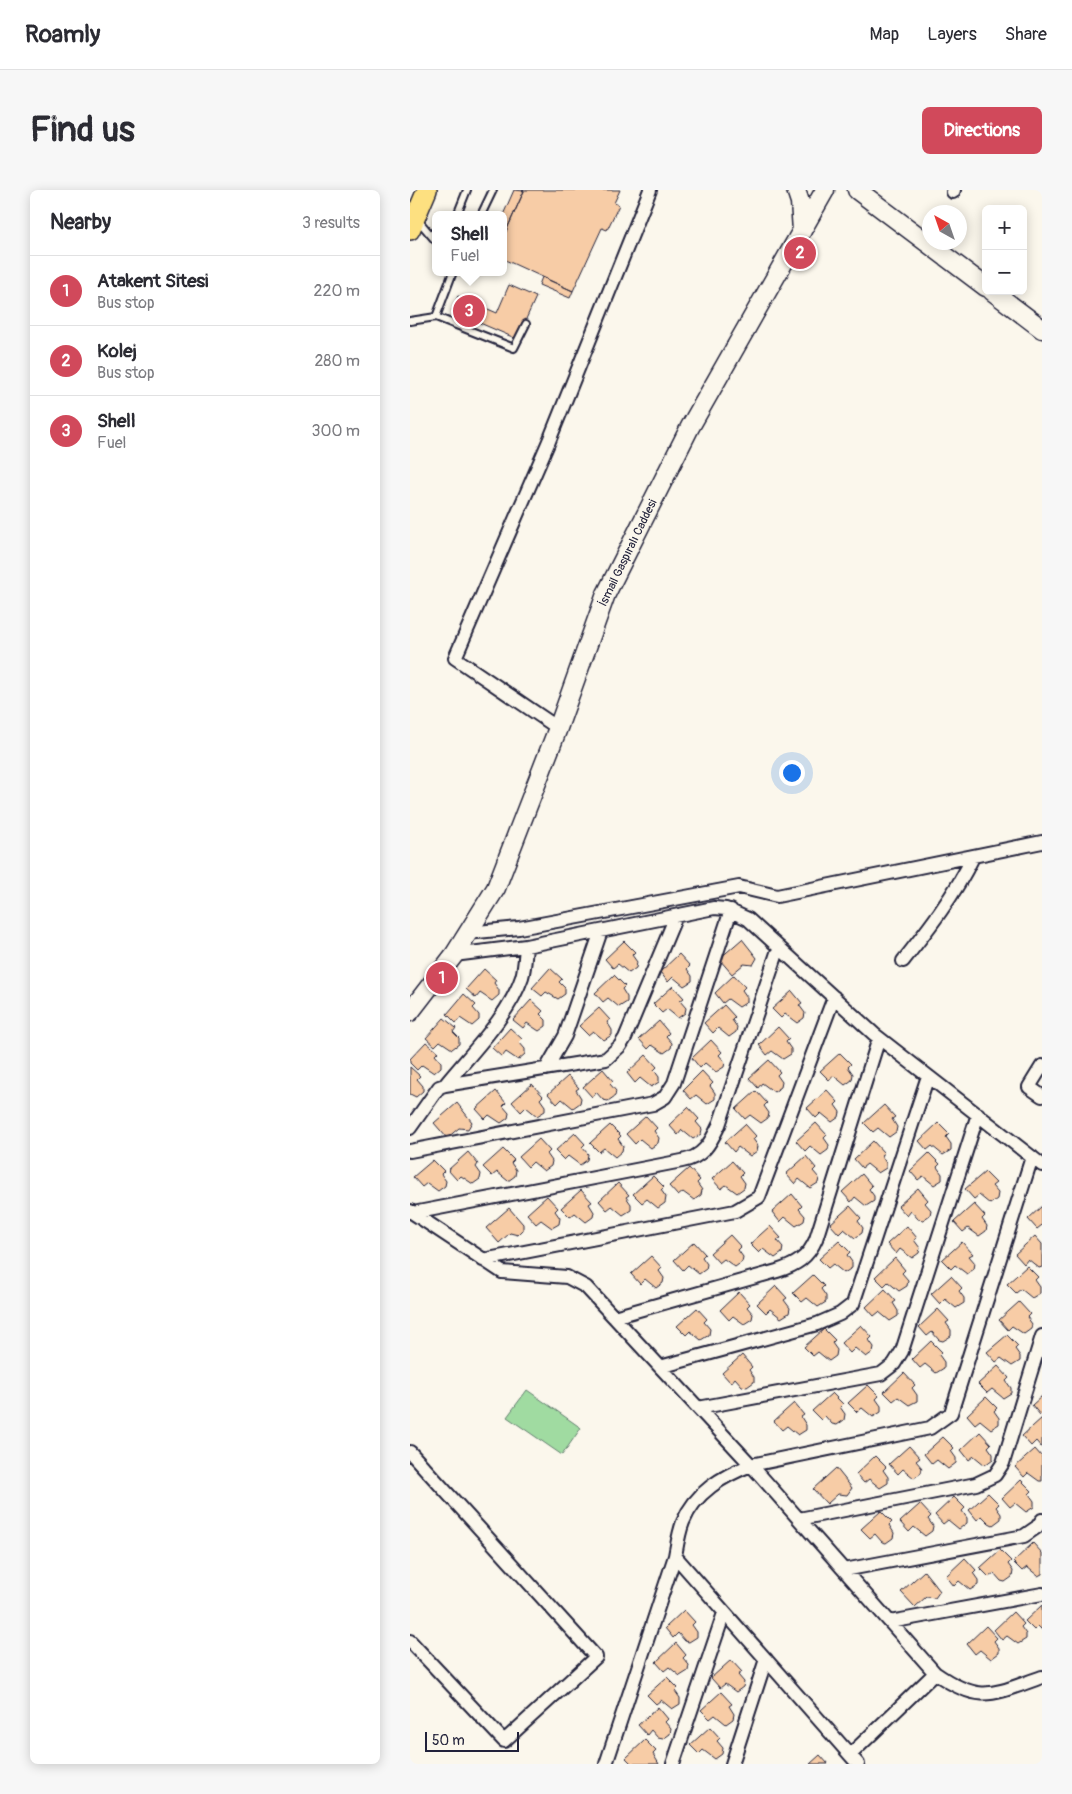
<!DOCTYPE html>
<meta charset="utf-8">
<style>
:root{--surface:#fff;--page:#f7f7f7;--text:#2b2b33;--muted:#7c7c81;--line:#e1e1e2;--accent:#d1495b}
body{margin:0;font-family:Pangolin,sans-serif;background:var(--page);color:var(--text)}
.controls{position:absolute;right:15px;top:15px;display:grid;overflow:hidden;border-radius:8px;box-shadow:0 2px 12px #0003}
.controls button{width:45px;height:45px;display:grid;place-items:center;padding:0;border:0;border-bottom:1px solid var(--line);background:var(--surface);color:var(--text);font:25px sans-serif}
.compass{position:absolute;left:512px;top:15px;width:45px;height:45px;border-radius:50%;background:var(--surface);box-shadow:0 2px 12px #0003;rotate:320deg}
.scale{position:absolute;left:15px;bottom:12px;width:94px;box-sizing:border-box;padding-left:5px;border:2px solid #22223b;border-top:0;font-size:14px;line-height:18px;white-space:nowrap;color:#22223b;-webkit-text-stroke:4px #fbf7ec;paint-order:stroke}
.you{position:absolute;left:381px;top:582px;width:18px;height:18px;margin:-12px;border:4px solid #fff;border-radius:50%;background:#1a73e8;box-shadow:0 0 0 8px #1a73e833}
.badge{display:grid;place-items:center;width:32px;height:32px;border-radius:50%;background:var(--accent);color:#fff;font-size:16px;font-weight:700}
.pin{position:absolute;translate:-50% -50%;border:2px solid #fff;box-shadow:0 1px 5px #0006}
.popup{position:absolute;left:22px;top:21px;width:75px;height:65px;box-sizing:border-box;display:grid;place-content:center;border-radius:8px;background:var(--surface);filter:drop-shadow(0 1px 4px #0005);font-size:16px;white-space:nowrap;color:var(--muted)}
.popup b{font-size:19px;color:var(--text)}
.popup::after{content:'';position:absolute;left:50%;top:100%;margin-left:-10px;border:10px solid transparent;border-top-color:var(--surface)}
.list{margin:0;padding:0;list-style:none}
h2{display:flex;justify-content:space-between;align-items:center;height:65px;margin:0;padding:0 20px;font-size:21px}
h2 small{font-size:16px;font-weight:400;color:var(--muted)}
.list li{display:grid;grid-template-columns:32px 1fr auto;gap:15px;align-items:center;box-sizing:border-box;height:70px;padding:0 20px;border-top:1px solid var(--line)}
.list b{display:block;font-size:19px;white-space:nowrap}
.list p{margin:0;font-size:16px;white-space:nowrap;color:var(--muted)}
.list em{font-size:16px;font-style:normal;color:var(--muted)}
.map{position:relative;flex:none;width:632px;height:1574px;overflow:hidden;border-radius:8px}
header{display:flex;align-items:center;gap:30px;box-sizing:border-box;height:70px;padding:0 25px;background:var(--surface);border-bottom:1px solid var(--line)}
header strong{font-size:24px}
nav{display:flex;gap:28px;margin-inline-start:auto;font-size:18px}
.intro{display:flex;align-items:center;justify-content:space-between;box-sizing:border-box;height:120px;padding:0 30px}
h1{margin:0;font-size:35px}
.button{padding:12px 22px;border-radius:8px;background:var(--accent);color:#fff;font-size:18px;font-weight:700}
main{display:flex;gap:30px;padding:0 30px}
aside{flex:1;background:var(--surface);border-radius:8px;box-shadow:0 2px 12px #0003}
.map>svg:first-child{display:block}
.pitch{fill:#a0dba1;stroke:#617e6e}
.building{fill:#f7cca6;stroke:#22223b}
.lines{fill:none;stroke-linecap:round;stroke-linejoin:round}
.lane-casing{stroke:#22223b;stroke-width:10}
.street-casing{stroke:#22223b;stroke-width:16}
.secondary-casing{stroke:#22223b;stroke-width:21}
.primary-casing{stroke:#22223b;stroke-width:22}
.lane{stroke:#fbf7ec;stroke-width:6}
.street{stroke:#fbf7ec;stroke-width:12}
.secondary{stroke:#fbf7ec;stroke-width:18}
.primary{stroke:#fde080;stroke-width:19}
.labels{text-anchor:middle;dominant-baseline:central;stroke-width:4;stroke-linejoin:round;paint-order:stroke}
.street-label{font-size:12px;fill:#22223b;stroke:#fbf7ec}
</style>
<header>
<strong>Roamly</strong>
<nav><a>Map</a><a>Layers</a><a>Share</a></nav>
</header>
<div class="intro"><h1>Find us</h1><a class="button">Directions</a></div>
<main>
<aside>
<h2>Nearby<small>3 results</small></h2>
<ul class="list">
<li><span class="badge">1</span><div><b>Atakent Sitesi</b><p>Bus stop</p></div><em>220 m</em></li>
<li><span class="badge">2</span><div><b>Kolej</b><p>Bus stop</p></div><em>280 m</em></li>
<li><span class="badge">3</span><div><b>Shell</b><p>Fuel</p></div><em>300 m</em></li>
</ul>
</aside>
<div class="map">
<svg width="632" height="1574" viewBox="0 0 632 1574">
<rect width="100%" height="100%" fill="#fbf7ec"/>
<filter id="ink" filterUnits="userSpaceOnUse"><feTurbulence type="fractalNoise" baseFrequency=".02" numOctaves="2"/><feDisplacementMap in="SourceGraphic" scale="10" xChannelSelector="R" yChannelSelector="G"/><feConvolveMatrix kernelMatrix="1 2 1 2 8 2 1 2 1" color-interpolation-filters="sRGB"/></filter>
<g filter="url(#ink)">
<path class="pitch" d="M117,1200L171,1238L152,1265L97,1227Z"/>
<path class="building" d="M104,0L114,1L93,48V25Z
M112,0H210L204,13L209,15L197,40L192,38L163,101L93,69V48L114,1Z
M132,87L163,101L160,108L129,95Z
M99,95L126,107L107,149L42,121L48,106L87,123Z
M332,749L347,768L343,775L334,774L322,784L309,769Z
M214,751L225,762L222,765L227,772L226,778L219,783L208,774L203,778L195,769Z
M269,764L280,776L277,779L282,786V791L274,796L263,787L258,792L250,782Z
M140,778L152,789L149,792L155,798V804L148,809L136,802L132,806L122,798Z
M74,779L86,790L84,793L89,800V805L82,811L70,803L66,808L56,799Z
M204,785L215,796L212,799L217,807V812L209,817L198,808L193,812L185,803Z
M324,785L335,797L332,800L337,807V812L329,817L318,809L313,813L305,803Z
M263,796L274,808L270,811L276,818L275,823L268,828L257,819L252,823L243,814Z
M382,801L392,813L389,815L395,823L394,828L387,833L375,824L371,828L362,819Z
M54,804L66,815L63,818L69,825V830L62,836L50,828L46,833L37,824Z
M121,810L133,821L130,824L136,830V836L129,841L117,833L113,838L103,830Z
M314,815L325,827L322,830L327,837L326,842L319,847L308,838L303,843L294,833Z
M189,818L200,830L197,832L202,840V845L194,850L183,841L178,845L169,836Z
M34,828L46,838L43,842L49,848V854L42,859L30,851L25,856L16,848Z
M249,831L259,843L256,846L262,853L261,858L254,863L242,855L238,859L229,849Z
M368,837L379,849L376,852L381,859V864L373,869L362,861L357,865L349,855Z
M100,838L112,849L109,852L115,859V864L108,870L96,862L92,867L82,858Z
M301,850L312,862L309,865L315,872L314,877L306,882L295,873L290,878L282,868Z
M16,852L28,862L25,865L31,872V877L24,883L12,875L7,880L0,873V869Z
M430,863L441,874L438,877L443,884L442,890L435,895L424,886L419,890L410,881Z
M236,865L247,877L244,880L249,887V892L241,897L230,888L225,893L217,883Z
M359,870L370,882L367,885L372,892L371,897L364,902L352,893L348,898L339,888Z
M0,877L10,886L7,889L13,896V901L6,907L0,904Z
M193,879L203,891L200,894L206,901L205,906L198,911L193,910L186,902L182,907L173,897Z
M292,881L303,893L300,896L305,903V909L297,914L286,905L281,909L273,900Z
M158,886L169,898L166,900L171,908L170,913L163,918L152,909L147,914L138,904Z
M122,894L133,906L130,909L135,916V921L127,926L116,917L111,922L102,912Z
M417,900L428,912L425,915L430,922L429,927L422,932L411,923L406,928L397,918Z
M86,901L96,913L93,916L99,923L98,928L91,933L79,925L75,929L66,919Z
M346,901L357,913L354,916L359,923L358,928L351,933L340,925L335,929L326,919Z
M47,913L62,932L58,939L49,938L37,948L24,933Z
M474,915L485,927L482,929L487,937L486,942L479,947L468,938L463,942L454,933Z
M278,917L289,929L286,932L292,939L291,944L283,949L272,940L268,945L259,935Z
M236,926L247,938L244,941L249,948L248,953L241,958L230,949L225,954L216,944Z
M406,933L417,945L414,948L419,955L418,960L411,965L400,956L395,961L386,951Z
M528,933L539,944L536,947L541,954V960L533,965L522,956L517,960L509,951Z
M335,934L346,946L343,949L348,956L347,961L340,966L328,957L324,962L315,952Z
M200,935L211,946L208,949L213,956L212,961L205,967L194,958L189,962L180,953Z
M165,943L175,954L172,957L178,964L177,970L170,975L158,966L154,970L145,961Z
M129,949L140,961L137,964L142,971L141,976L134,981L123,972L118,977L109,967Z
M463,951L474,963L471,965L476,973V978L468,983L457,974L452,978L444,969Z
M93,959L104,970L101,973L106,980L105,986L98,991L87,982L82,986L73,977Z
M58,962L68,974L66,977L71,984L70,989L63,994L51,986L47,990L38,980Z
M519,963L530,974L527,977L532,984V990L524,995L513,986L508,990L500,981Z
M396,966L406,978L403,981L409,988L408,993L400,998L389,989L385,994L376,984Z
M23,970L34,981L31,984L36,991L35,996L28,1001L17,993L12,997L3,987Z
M322,971L333,983L330,986L335,993L334,998L327,1003L316,995L311,999L302,989Z
M279,978L290,990L287,993L292,1000L291,1005L284,1010L273,1002L268,1006L259,996Z
M575,982L586,993L582,996L588,1003L587,1009L580,1014L569,1005L564,1009L555,999Z
M452,984L462,996L459,999L464,1006V1011L456,1016L445,1007L441,1012L432,1002Z
M243,986L254,997L251,1000L256,1007L255,1013L248,1018L237,1009L232,1013L223,1004Z
M208,993L219,1005L216,1007L221,1014V1020L213,1025L202,1016L197,1020L189,1011Z
M508,998L518,1010L515,1013L521,1020L520,1025L513,1030L508,1029L501,1021L497,1026L488,1016Z
M171,1000L182,1012L179,1014L184,1022L183,1027L176,1032L165,1023L160,1027L151,1018Z
M382,1004L392,1016L389,1019L395,1026L394,1031L386,1036L375,1027L370,1032L362,1022Z
M137,1006L148,1018L145,1021L150,1028L149,1034L142,1038L131,1030L126,1034L117,1024Z
M564,1014L575,1026L572,1029L577,1036L576,1041L569,1046L558,1038L553,1042L544,1032Z
M440,1016L451,1028L448,1031L453,1038L452,1043L445,1048L434,1039L429,1044L420,1034Z
M632,1016V1035L627,1039L618,1029Z
M99,1018L113,1034V1040L108,1045L100,1043L89,1053L76,1038Z
M360,1036L371,1048L367,1050L373,1057L372,1063L365,1068L353,1059L349,1063L340,1054Z
M497,1036L507,1048L504,1050L510,1058L509,1063L502,1068L490,1059L486,1064L477,1054Z
M320,1045L331,1057L328,1060L333,1067L332,1072L325,1077L314,1069L309,1073L300,1063Z
M625,1046L632,1054V1077L629,1078L618,1069L614,1074L605,1064Z
M429,1051L440,1062L437,1065L442,1072V1078L434,1083L423,1074L418,1078L409,1069Z
M284,1052L295,1064L292,1067L297,1074L296,1079L289,1084L278,1075L273,1080L264,1070Z
M552,1052L563,1064L559,1066L565,1073L564,1079L557,1084L545,1075L541,1079L532,1070Z
M241,1066L252,1078L249,1081L254,1088L253,1093L246,1098L235,1089L230,1094L221,1084Z
M485,1068L495,1080L492,1083L498,1090L497,1096L489,1101L478,1092L474,1096L465,1087Z
M617,1076L628,1087L625,1090L630,1097V1103L622,1108L611,1099L606,1103L597,1094Z
M403,1085L414,1096L411,1099L416,1106V1112L408,1117L397,1108L392,1112L383,1103Z
M541,1086L552,1098L549,1101L554,1108V1113L546,1118L535,1109L530,1114L521,1104Z
M366,1096L377,1108L374,1110L380,1118L379,1123L371,1128L360,1119L356,1123L347,1114Z
M475,1099L486,1111L483,1113L488,1121V1126L480,1131L469,1122L464,1126L456,1117Z
M329,1102L340,1114L337,1117L343,1124L342,1129L334,1134L323,1126L319,1130L310,1120Z
M609,1112L620,1124L617,1127L622,1134L621,1139L614,1144L602,1136L598,1140L589,1130Z
M287,1118L297,1129L294,1132L300,1139L299,1145L291,1150L280,1141L276,1145L267,1136Z
M528,1119L539,1131L536,1133L541,1140V1146L533,1151L529,1150L522,1142L517,1146L509,1137Z
M451,1135L462,1147L459,1150L464,1157L463,1162L456,1167L445,1158L440,1163L431,1153Z
M414,1139L425,1150L422,1153L427,1160L426,1166L419,1171L408,1162L403,1166L394,1157Z
M597,1145L608,1156L605,1159L610,1166V1171L602,1176L591,1168L586,1172L577,1162Z
M521,1151L532,1162L529,1165L534,1172V1178L526,1183L515,1174L510,1178L502,1169Z
M332,1165L342,1177L339,1180L344,1187V1192L337,1197L332,1196L325,1188L321,1193L312,1183Z
M588,1176L599,1188L596,1191L601,1198V1203L593,1208L582,1199L577,1203L568,1194Z
M494,1183L505,1195L502,1198L507,1205V1211L499,1215L488,1207L483,1211L474,1202Z
M458,1195L469,1206L466,1209L471,1216V1222L463,1227L452,1218L447,1222L438,1213Z
M422,1203L433,1214L430,1217L435,1224L434,1230L427,1235L422,1234L415,1226L411,1230L402,1221Z
M632,1206V1223L630,1225L622,1215Z
M576,1207L587,1218L584,1221L589,1228V1234L581,1239L570,1230L565,1234L557,1225Z
M384,1213L394,1225L391,1227L396,1235V1240L388,1245L377,1236L372,1240L364,1231Z
M632,1228V1258L626,1251L621,1256L612,1246Z
M570,1242L581,1254L578,1257L583,1264V1269L575,1275L564,1266L559,1270L551,1260Z
M533,1247L544,1258L541,1261L546,1268V1273L538,1279L527,1270L522,1274L514,1264Z
M499,1256L510,1268L506,1271L512,1278L511,1283L504,1288L493,1279L488,1284L479,1274Z
M625,1259L632,1267V1291H629L618,1283L614,1287L605,1277Z
M465,1266L476,1277L473,1280L478,1287V1293L470,1298L459,1289L454,1293L446,1284Z
M426,1278L442,1298L437,1305L428,1304L417,1314L403,1299Z
M611,1290L622,1301L619,1304L624,1311V1317L616,1322L605,1313L600,1317L592,1308Z
M578,1303L589,1314L586,1317L591,1324V1329L583,1335L579,1333L572,1326L567,1330L559,1320Z
M544,1307L555,1318L552,1321L557,1328V1333L549,1339L538,1330L533,1334L525,1325Z
M510,1314L521,1326L518,1329L523,1336L522,1341L515,1346L504,1337L499,1342L490,1332Z
M471,1321L482,1332L479,1335L484,1343L483,1348L476,1353L472,1352L465,1344L460,1348L451,1339Z
M623,1353L632,1363V1384L628,1386L617,1377L612,1381L603,1372Z
M590,1360L601,1371L598,1374L603,1381L602,1387L595,1392L591,1391L584,1383L579,1387L570,1378Z
M555,1368L566,1380L563,1383L568,1390V1395L560,1400L549,1391L544,1396L536,1386Z
M514,1381L530,1401L525,1408L516,1407L505,1417L491,1402Z
M632,1415V1440L628,1436L624,1440L615,1431Z
M274,1420L285,1432L282,1435L287,1442V1447L279,1452L275,1451L268,1443L263,1448L255,1438Z
M603,1422L614,1434L611,1437L616,1444V1449L608,1454L597,1446L592,1450L584,1440Z
M576,1436L587,1448L584,1451L589,1458V1463L581,1469L570,1460L565,1464L557,1454Z
M266,1453L276,1465L273,1468L279,1475L278,1481L270,1486L259,1477L254,1481L246,1472Z
M321,1470L332,1482L328,1485L334,1492L333,1497L326,1502L315,1494L310,1498L301,1488Z
M257,1487L268,1498L265,1501L270,1508V1514L262,1519L251,1510L246,1514L237,1505Z
M311,1502L322,1514L319,1516L324,1524L323,1529L316,1534L305,1525L300,1529L291,1520Z
M248,1517L258,1529L255,1532L261,1539L260,1544L253,1549L248,1548L241,1540L237,1545L228,1535Z
M300,1537L310,1548L307,1551L313,1558L312,1564L305,1569L293,1560L289,1564L280,1555Z
M235,1550L246,1561L243,1564L249,1574H222L216,1568Z
M410,1565L418,1574H400Z"/>
<g class="lines">
<defs>
<path id="lane" d="M47,25L57,0
M71,25L83,0
M8,30L25,50
M26,127L104,158L116,134
M0,131L26,127L43,82"/>
<path id="street" d="M543,2L544,0
M148,538L45,468L139,251L240,0
M57,743L109,738L329,697L367,706L632,652
M44,765L116,756L304,718L316,719L338,729L464,844L632,975
M493,771C519,738 544,706 563,667
M632,876L619,897L632,906
M136,879L155,846L191,741
M35,895C60,864 99,826 112,787C115,777 115,766 116,756
M0,938L29,897L35,895L196,869L210,856L215,848L266,726
M0,961L243,914L255,907L264,893L321,720
M0,1021L92,1082L157,1087L176,1097L341,1275L525,1483C571,1515 583,1504 632,1487
M3,1023L272,971C293,967 300,954 309,935L369,757
M73,1070L325,1021L349,1007L424,807
M204,1127L367,1081C386,1075 398,1068 406,1049L469,848
M250,1177L407,1134L430,1124L443,1114L518,886
M288,1218L471,1184L484,1174L492,1161L568,924
M0,1262L186,1467L94,1551L0,1451
M389,1329L566,1294L585,1285L593,1273L632,1146
M265,1366L448,1574
M434,1380L614,1346L627,1337L632,1330
M480,1432L632,1404
M440,1565L525,1483
M196,1574L265,1366C267,1355 269,1342 273,1332C285,1302 313,1286 341,1275L520,1238L541,1223L622,967
M263,1574L314,1423
M322,1574L356,1469"/>
<path id="secondary" d="M386,0L390,12L392,41
M447,0L576,97
M582,101L632,139
M0,822L44,765L86,698L148,538L196,404L280,237L415,0"/>
<path id="primary" d="M0,40L17,0"/>
</defs>
<use href="#lane" class="lane-casing"/>
<use href="#street" class="street-casing"/>
<use href="#secondary" class="secondary-casing"/>
<use href="#primary" class="primary-casing"/>
<use href="#lane" class="lane"/>
<use href="#street" class="street"/>
<use href="#secondary" class="secondary"/>
<use href="#primary" class="primary"/>
</g>
</g>
<g class="labels">
<g class="street-label">
<text transform="translate(218 363) rotate(-64)">İsmail Gaspıralı Caddesi</text>
</g>
</g>
</svg>
<div class="controls">
<button>+</button>
<button>−</button>
</div>
<svg class="compass" viewBox="-18 -18 36 36"><path d="M0-13l5 13h-10z" fill="#e53935"/><path d="M0 13l5-13h-10z" fill="#7c7c81"/></svg>
<div class="scale">50 m</div>
<div class="you"></div>
<div class="pin badge" style="left:32px;top:788px">1</div>
<div class="pin badge" style="left:390px;top:63px">2</div>
<div class="pin badge" style="left:59px;top:121px">3</div>
<div class="popup"><b>Shell</b>Fuel</div>
</div>
</main>
